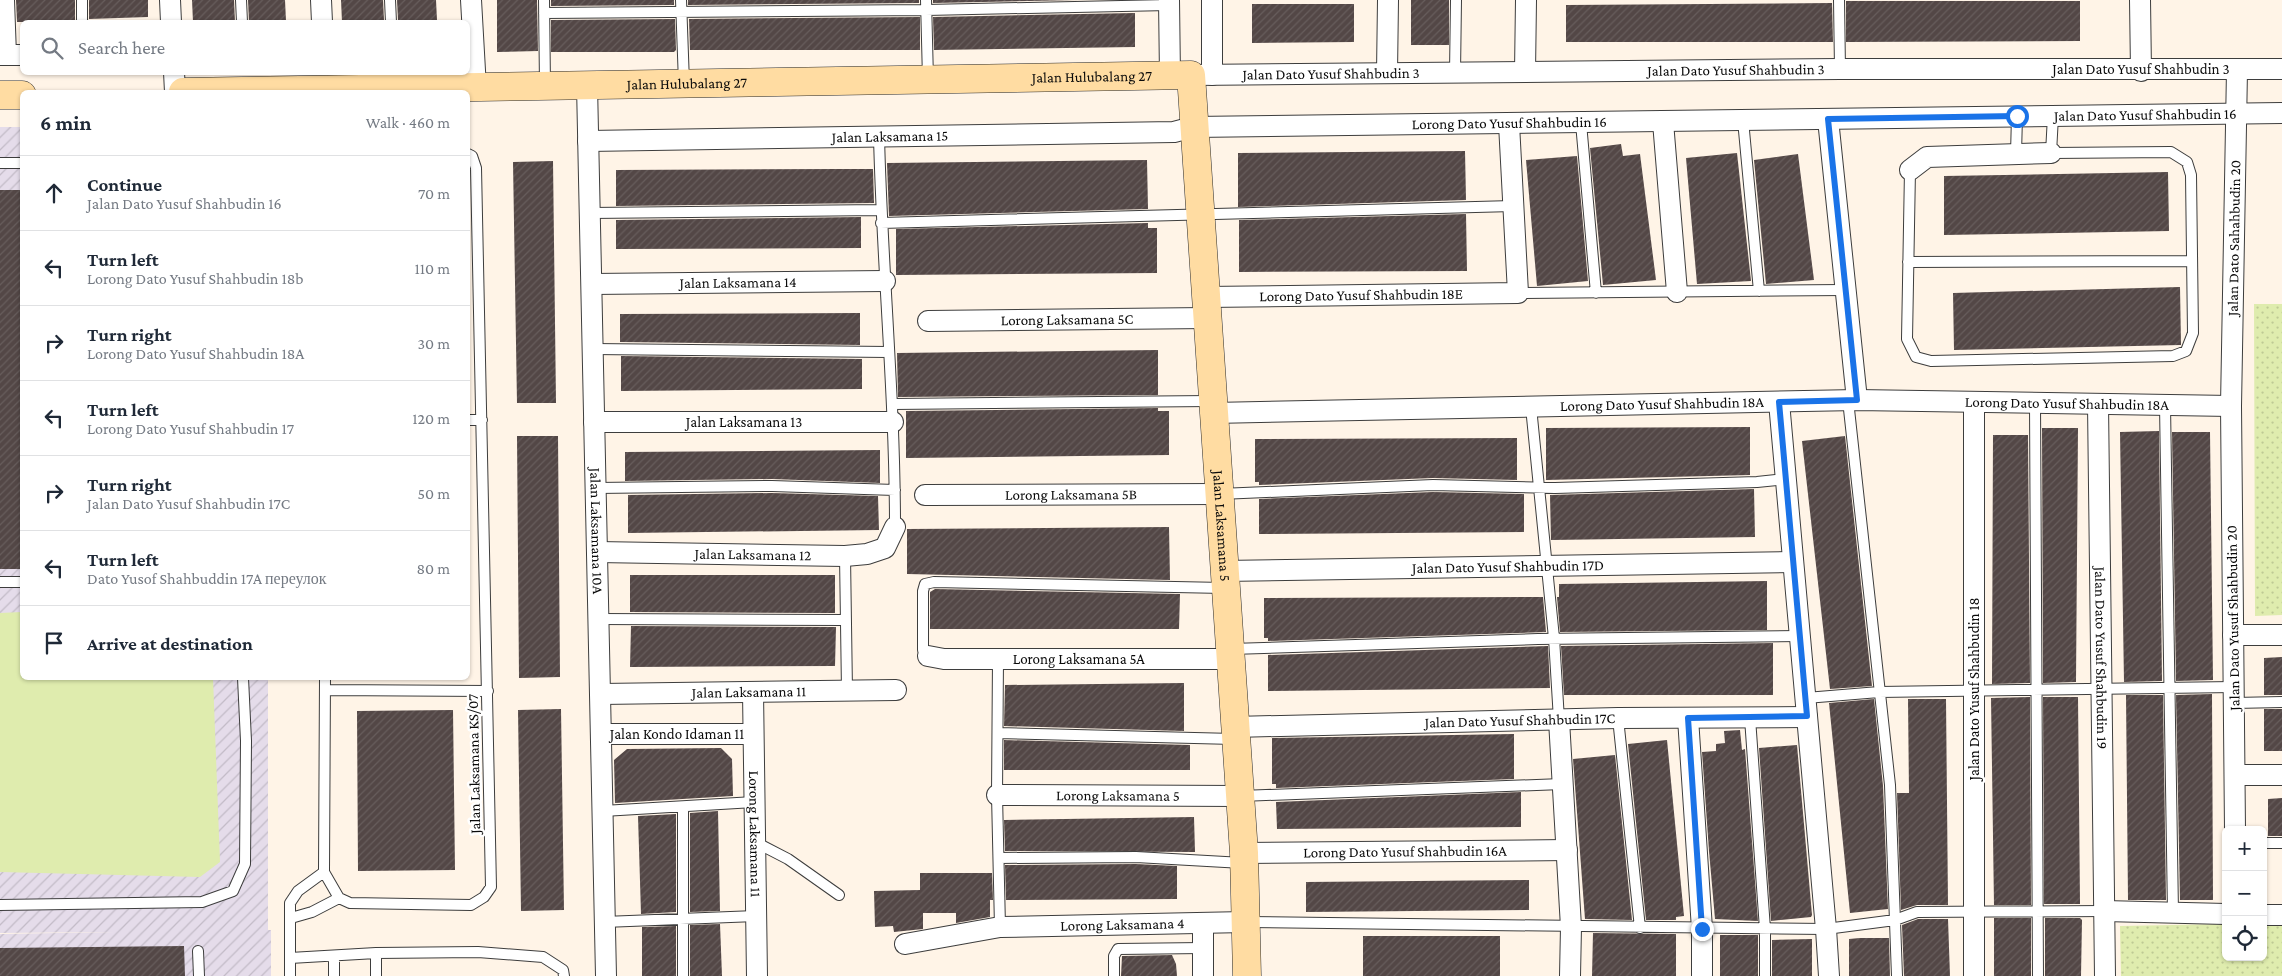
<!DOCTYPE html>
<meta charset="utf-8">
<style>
:root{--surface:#fff;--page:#f2f2f3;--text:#1f2937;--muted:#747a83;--line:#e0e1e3}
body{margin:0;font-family:"Crimson Pro",serif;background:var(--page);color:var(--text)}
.controls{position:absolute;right:15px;bottom:15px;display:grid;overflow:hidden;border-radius:8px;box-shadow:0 1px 4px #0004}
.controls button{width:45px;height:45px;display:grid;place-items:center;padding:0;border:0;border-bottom:1px solid var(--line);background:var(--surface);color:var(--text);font:25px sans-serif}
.stop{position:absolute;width:15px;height:15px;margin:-11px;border:4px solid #1a73e8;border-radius:50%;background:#fff}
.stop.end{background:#1a73e8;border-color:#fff;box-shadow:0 1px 5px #0008}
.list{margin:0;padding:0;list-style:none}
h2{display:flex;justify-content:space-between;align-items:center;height:65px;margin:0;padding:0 20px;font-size:21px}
h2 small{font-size:16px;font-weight:400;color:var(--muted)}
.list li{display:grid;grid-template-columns:32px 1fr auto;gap:15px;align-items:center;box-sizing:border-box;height:75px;padding:0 20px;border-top:1px solid var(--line)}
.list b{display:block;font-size:19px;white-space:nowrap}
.list p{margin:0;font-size:16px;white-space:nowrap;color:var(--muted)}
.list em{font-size:16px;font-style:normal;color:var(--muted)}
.icon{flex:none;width:28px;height:28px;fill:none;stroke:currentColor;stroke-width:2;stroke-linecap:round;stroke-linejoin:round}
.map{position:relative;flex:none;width:2282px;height:976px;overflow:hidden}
.search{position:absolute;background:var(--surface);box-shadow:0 1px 4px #0004;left:20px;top:20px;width:450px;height:55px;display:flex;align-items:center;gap:12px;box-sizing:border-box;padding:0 18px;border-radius:8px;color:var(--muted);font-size:19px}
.panel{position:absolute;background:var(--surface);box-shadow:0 1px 4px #0004;left:20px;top:90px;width:450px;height:590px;border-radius:8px}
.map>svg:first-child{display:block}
.industrial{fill:url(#industrial-furrows)}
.grass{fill:#dfecae}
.park{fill:url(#park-dots)}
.building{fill:url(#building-hatch)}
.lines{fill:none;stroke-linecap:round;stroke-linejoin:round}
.lane-casing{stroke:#3d3d3d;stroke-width:12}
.street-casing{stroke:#3d3d3d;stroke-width:22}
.secondary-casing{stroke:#2c2c2c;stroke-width:29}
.lane{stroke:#fff;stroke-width:10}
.street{stroke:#fff;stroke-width:20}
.secondary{stroke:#ffdca2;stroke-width:28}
.route{stroke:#1a73e8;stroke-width:6}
.labels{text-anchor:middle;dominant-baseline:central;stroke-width:5;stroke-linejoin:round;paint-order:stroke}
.street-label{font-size:15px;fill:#0a0a0a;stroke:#fff}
</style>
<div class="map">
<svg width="2282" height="976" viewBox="0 0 2282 976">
<defs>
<pattern id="industrial-furrows" width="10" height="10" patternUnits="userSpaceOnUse" patternTransform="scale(1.25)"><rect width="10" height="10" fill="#e5dcea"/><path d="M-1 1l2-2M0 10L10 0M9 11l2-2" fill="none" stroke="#c3bbc7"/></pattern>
<pattern id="park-dots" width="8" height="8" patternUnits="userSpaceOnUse" patternTransform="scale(1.25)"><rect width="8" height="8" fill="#dfecae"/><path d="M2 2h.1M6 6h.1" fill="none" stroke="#bec994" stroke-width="1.8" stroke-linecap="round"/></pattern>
<pattern id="building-hatch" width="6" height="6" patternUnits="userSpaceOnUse" patternTransform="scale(1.25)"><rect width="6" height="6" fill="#534746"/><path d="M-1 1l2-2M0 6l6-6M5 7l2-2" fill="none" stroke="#675d5c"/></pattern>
</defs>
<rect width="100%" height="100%" fill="#fff4e7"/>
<path class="industrial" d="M0,127H22V678H268V930H271V976H0V934L115,932L0,933Z"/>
<path class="grass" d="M22,612V678H213L220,862L200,877L0,872V613Z"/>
<path class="park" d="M2254,304H2282V615L2255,616Z
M2282,923V976H2121L2120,926L2226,924V957H2263V924Z"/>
<path class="building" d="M16,0H75V22H17Z
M89,0H148V17L89,19Z
M192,0H234L235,22H193Z
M248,0H285L286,21L249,22Z
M341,0H383L384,20L342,22Z
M397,0H436L437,20L400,22L398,20Z
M497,0H537L538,51L497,52Z
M551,0H674V5L551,6Z
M688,0H919V3L688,5Z
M933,0H1078L933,3Z
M1411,0H1449V45H1411Z
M1846,1H2080V41L1846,42Z
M1832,3L1833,42H1566V5Z
M1252,4H1354V42L1252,43Z
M1135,13V47L934,50L933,17Z
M920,17V50H690L689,19Z
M675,19L676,50L674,52H551V20Z
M1621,144L1623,156L1640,154L1656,280L1603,285L1590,148Z
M1465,151L1466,200L1238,207V153Z
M1737,153L1751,281L1697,284L1686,158Z
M1798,154L1814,280L1766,284L1754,160Z
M1577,156L1588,281L1537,286L1526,160Z
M1147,160L1148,209L889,216L887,163Z
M553,161L556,403H517L513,162Z
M841,169H873L874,203L616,206V170Z
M2168,172L2169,231L1944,235V176Z
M0,190H22V569H0Z
M1466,214L1467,271L1239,272V220Z
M861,217V248L616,249V220Z
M1148,223V228H1157V273L896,275V229Z
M2180,287L2181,345L1954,350L1953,293Z
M860,313V345L620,342V314Z
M1158,350V395L898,397L897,353Z
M621,356L862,359V389L621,391Z
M1158,408V411H1169V455L906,458V411Z
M1750,427V475L1546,480V428Z
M2042,428H2078L2076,682L2043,683Z
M2159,431L2162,681L2124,682L2120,432Z
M2172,432H2210L2213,680L2176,681Z
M1993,435H2028L2030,683L1992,684Z
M517,436H558L560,677L519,678Z
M1845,436L1872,686L1830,689L1802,441Z
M1517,438V480L1433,478L1259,485V482H1255V439Z
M880,450V483L772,479L625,481V452Z
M1754,489L1755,537L1551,540L1550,495Z
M1433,492L1524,494V532L1259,534V499Z
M772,493L878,496L879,530L628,533V495Z
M1169,527L1170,580L907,574V529Z
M630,575H835V613L630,612Z
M1767,581V630L1560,632L1557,597H1559V584Z
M935,589L1180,594L1179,629H930V592Z
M1532,597H1543L1546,632L1268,641V638H1264V598Z
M631,626L836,627L835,666L630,667Z
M1773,643V695H1564L1561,646Z
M1548,646L1550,688L1268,691V655Z
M2282,657V695H2264V658Z
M1184,683V731L1004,726L1005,685Z
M2212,694L2213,900H2180L2176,695Z
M2126,695H2163L2166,900H2128Z
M2030,697L2031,905H1994L1991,698Z
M2043,697H2078L2080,904H2044Z
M1874,699L1883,786L1888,909L1850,913L1829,703Z
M1908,699H1946L1948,905H1917L1901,910L1897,793H1909Z
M561,709L564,910L521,911L518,710Z
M2264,709H2282V751H2264Z
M453,710L455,870L358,871L357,711Z
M1740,730L1742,750L1745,749L1758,921L1715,919L1709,851L1702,752L1716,751V744L1725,743L1724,731Z
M1514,734V779L1276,788V784H1272V738Z
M1004,740L1190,745V770H1004Z
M1667,740L1684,916L1676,917V920H1646L1628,744Z
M1797,745L1812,915L1811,917L1771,921L1759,748Z
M721,748L732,759L733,796L615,803L614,760L627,749Z
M1615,755L1632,920L1585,919L1573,759Z
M1521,792V827L1277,829L1276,802Z
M2282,798V836H2268V799Z
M718,811L720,911L690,912V813Z
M676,814V912L641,914L638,816Z
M1194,817L1195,852L1005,851L1004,820Z
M1136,864L1177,866V899L1006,900L1005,865Z
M920,873H992L993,900H990V917L956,923V913H923V929L894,932L893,926L875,927L874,891L920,890Z
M1529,880V910L1306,912V882Z
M1994,918H2031V976H1994Z
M2045,918H2080L2082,920L2081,976H2045Z
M1918,919H1948L1950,976H1904L1902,925Z
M720,924L722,976H690V925Z
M676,926V976H642V927Z
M1593,933L1676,934V976H1592Z
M1720,935H1758V976H1720Z
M1363,936H1500V976H1363Z
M1860,938H1889L1890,976H1849V939Z
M1812,939V976H1772V940Z
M184,946L185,976H0V948Z
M1172,955L1176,964L1177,976H1121L1122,956Z"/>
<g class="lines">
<defs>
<path id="lane" d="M82,0V22
M241,0L242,22
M390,0L391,22
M544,0L545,85
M681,0L684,83
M926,0L928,79
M1839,0L1840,69
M544,13L926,10L1169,5
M1455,73L1456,0
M1743,120L1759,291
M1581,123L1596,293
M879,136C882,266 895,396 895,527
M2016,154L2017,116
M0,163H22
M1910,170L1907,339L1916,357L1931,361L2173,356L2186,351L2193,333L2191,175L2187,162L2171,152L2051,153L2053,116
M590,213L880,210
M881,223L1513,206
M1908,262L2192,261
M1518,293L1845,290
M593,349L889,352
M1848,400L1890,785L1897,976
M2035,403L2038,976
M893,404L1211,401
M2165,405L2173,913
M1531,407L1554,638L1559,720
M468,420H482
M596,488L772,486L895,490
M1220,494L1433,485L1555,488L1757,482L1786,479
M845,556L847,691
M0,582H22
M599,619L846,620
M1231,649L1538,639L1800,636
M928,656L923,650V591L925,584L934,582L1224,588
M998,659L997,795L1000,927
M325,678L324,872L339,898
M325,690L488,691
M1806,698L1879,692L2234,687
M2234,703L2282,702
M1618,718L1640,928
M1750,718L1765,929V976
M998,733L1234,739
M1241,796L1562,784
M683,807V976
M603,811L754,802
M755,842L788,859L839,895
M2263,843H2282
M999,858L1136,857L1243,863
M339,898L350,903L471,905L484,897L491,887L476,168L472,156L468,154
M0,905L202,902L233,891L245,864L246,741L243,678
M291,918L312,912L339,898
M604,922L756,916
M1246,922L1826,929L1895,920L1917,912L2104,911
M198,951L199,976
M334,957V976
M290,958L376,953L478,952L543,957L563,970L564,976
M290,976V903L298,891L324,872
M376,976V953
M1114,976V956L1118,949L1203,948"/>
<g id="street">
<path d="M4,0L6,55"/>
<path d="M170,0L171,22"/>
<path d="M321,0L322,22"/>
<path d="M471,0L476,88"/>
<path d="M1169,0L1170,76"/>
<path d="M1212,0V75"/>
<path d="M2140,0L2141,71"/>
<path d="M0,55H22"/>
<path d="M174,72L175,92"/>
<path d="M1525,72L1526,0"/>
<path d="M1387,73L1388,0"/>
<path id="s1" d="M1191,75L1840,69H2282"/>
<path id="s2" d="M587,85L606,976"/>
<path d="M1828,119L1857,400"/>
<path d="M1663,122L1677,292"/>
<path id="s3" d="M588,141L1174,132L1193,127L2282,113"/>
<path d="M1910,170L1927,157L2051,153"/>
<path id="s4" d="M592,284L885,281"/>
<path id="s5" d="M1205,297L1518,293L1509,124"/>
<path id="s6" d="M928,321L1207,318"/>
<path d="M1779,402L1826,929L1829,976"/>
<path d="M1974,402V976"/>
<path id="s7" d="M2098,404L2105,976"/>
<path id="s8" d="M1213,413L1857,400L2231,406"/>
<path id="s9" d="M594,422H893"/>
<path id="s10" d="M925,495L1218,494"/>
<path id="s11" d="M597,552L845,556L867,554L885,548L895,527"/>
<path id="s12" d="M1223,571L1793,562"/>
<path d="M2233,635H2282"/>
<path id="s13" d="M928,656L944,659H1230"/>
<path id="s14" d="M753,692L757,976"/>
<path id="s15" d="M601,694L896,690"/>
<path d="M1688,718L1702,929V976"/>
<path d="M1559,720L1571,927L1570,976"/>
<path id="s16" d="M1234,727L1618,718L1807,717"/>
<path id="s17" d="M601,734H753"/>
<path d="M2235,775H2282"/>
<path id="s18" d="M997,795L1239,796"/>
<path id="s19" d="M2235,830L2231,406L2237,70"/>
<path id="s20" d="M1244,853L1567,850"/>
<path d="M2104,911L2226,914"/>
<path d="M2263,915H2282"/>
<path d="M1203,923V976"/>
<path id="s21" d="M905,944L1000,927L1245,922"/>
</g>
<g id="secondary">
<path id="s22" d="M183,92L1191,75L1244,853L1247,976"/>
<path d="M0,95H22"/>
</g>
</defs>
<use href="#lane" class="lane-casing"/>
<use href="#street" class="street-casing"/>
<use href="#secondary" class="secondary-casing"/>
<use href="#lane" class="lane"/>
<use href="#street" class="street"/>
<use href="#secondary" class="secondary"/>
</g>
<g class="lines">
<path class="route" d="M1702,929L1688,718L1807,716L1779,402L1857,400L1828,119L2017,116"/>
</g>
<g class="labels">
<g class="street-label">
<text stroke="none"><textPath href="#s1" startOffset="545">Jalan Dato Yusuf Shahbudin 3</textPath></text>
<text stroke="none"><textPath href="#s1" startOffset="950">Jalan Dato Yusuf Shahbudin 3</textPath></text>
<text stroke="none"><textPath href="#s1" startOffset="140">Jalan Dato Yusuf Shahbudin 3</textPath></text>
<text stroke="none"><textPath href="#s22" startOffset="909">Jalan Hulubalang 27</textPath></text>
<text stroke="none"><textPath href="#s22" startOffset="504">Jalan Hulubalang 27</textPath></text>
<text stroke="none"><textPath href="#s3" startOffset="1558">Jalan Dato Yusuf Shahbudin 16</textPath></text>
<text stroke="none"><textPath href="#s3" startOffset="922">Lorong Dato Yusuf Shahbudin 16</textPath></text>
<text stroke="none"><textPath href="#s3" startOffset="302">Jalan Laksamana 15</textPath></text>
<text stroke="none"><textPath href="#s19" startOffset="592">Jalan Dato Sahahbudin 20</textPath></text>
<text stroke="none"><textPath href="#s4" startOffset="146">Jalan Laksamana 14</textPath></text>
<text stroke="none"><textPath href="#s5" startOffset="156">Lorong Dato Yusuf Shahbudin 18E</textPath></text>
<text stroke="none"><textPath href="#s6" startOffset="139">Lorong Laksamana 5C</textPath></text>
<text stroke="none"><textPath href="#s8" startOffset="449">Lorong Dato Yusuf Shahbudin 18A</textPath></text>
<text stroke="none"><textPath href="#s8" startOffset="854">Lorong Dato Yusuf Shahbudin 18A</textPath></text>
<text stroke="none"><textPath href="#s9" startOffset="150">Jalan Laksamana 13</textPath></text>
<text stroke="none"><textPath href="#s10" startOffset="146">Lorong Laksamana 5B</textPath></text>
<text stroke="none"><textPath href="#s22" startOffset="1460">Jalan Laksamana 5</textPath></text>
<text stroke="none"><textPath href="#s2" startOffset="446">Jalan Laksamana 10A</textPath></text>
<text stroke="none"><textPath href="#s11" startOffset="156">Jalan Laksamana 12</textPath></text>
<text stroke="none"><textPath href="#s12" startOffset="285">Jalan Dato Yusuf Shahbudin 17D</textPath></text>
<text transform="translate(2233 618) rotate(-91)">Jalan Dato Yusuf Shahbudin 20</text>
<text stroke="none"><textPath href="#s7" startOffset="254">Jalan Dato Yusuf Shahbudin 19</textPath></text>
<text stroke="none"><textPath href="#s13" startOffset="151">Lorong Laksamana 5A</textPath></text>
<text transform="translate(1974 689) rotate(-90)">Jalan Dato Yusuf Shahbudin 18</text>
<text stroke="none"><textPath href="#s15" startOffset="148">Jalan Laksamana 11</textPath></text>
<text stroke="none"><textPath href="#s16" startOffset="286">Jalan Dato Yusuf Shahbudin 17C</textPath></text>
<text stroke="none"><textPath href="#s17" startOffset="76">Jalan Kondo Idaman 11</textPath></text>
<text transform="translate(474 764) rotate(-91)">Jalan Laksamana KS/07</text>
<text stroke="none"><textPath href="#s18" startOffset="121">Lorong Laksamana 5</textPath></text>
<text stroke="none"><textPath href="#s14" startOffset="142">Lorong Laksamana 11</textPath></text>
<text stroke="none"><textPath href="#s20" startOffset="161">Lorong Dato Yusuf Shahbudin 16A</textPath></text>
<text stroke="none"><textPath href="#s21" startOffset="219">Lorong Laksamana 4</textPath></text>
</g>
</g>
</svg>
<div class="controls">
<button>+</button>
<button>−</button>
<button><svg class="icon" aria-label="locate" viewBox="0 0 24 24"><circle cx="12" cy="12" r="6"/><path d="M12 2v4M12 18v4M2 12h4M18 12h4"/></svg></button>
</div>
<div class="stop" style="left:2017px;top:116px"></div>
<div class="stop end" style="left:1702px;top:929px"></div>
<div class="search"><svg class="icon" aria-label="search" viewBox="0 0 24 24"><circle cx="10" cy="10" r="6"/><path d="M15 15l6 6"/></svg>Search here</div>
<section class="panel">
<h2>6 min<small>Walk · 460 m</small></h2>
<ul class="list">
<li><svg class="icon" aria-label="ahead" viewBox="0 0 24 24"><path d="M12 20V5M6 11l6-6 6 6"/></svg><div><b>Continue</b><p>Jalan Dato Yusuf Shahbudin 16</p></div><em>70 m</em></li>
<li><svg class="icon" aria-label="left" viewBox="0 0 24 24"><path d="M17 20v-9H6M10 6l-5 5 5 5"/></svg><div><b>Turn left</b><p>Lorong Dato Yusuf Shahbudin 18b</p></div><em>110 m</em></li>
<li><svg class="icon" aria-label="right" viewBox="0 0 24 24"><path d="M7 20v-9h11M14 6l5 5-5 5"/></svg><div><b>Turn right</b><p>Lorong Dato Yusuf Shahbudin 18A</p></div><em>30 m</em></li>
<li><svg class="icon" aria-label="left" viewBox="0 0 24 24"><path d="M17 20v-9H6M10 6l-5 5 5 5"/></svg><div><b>Turn left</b><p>Lorong Dato Yusuf Shahbudin 17</p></div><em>120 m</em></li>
<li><svg class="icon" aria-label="right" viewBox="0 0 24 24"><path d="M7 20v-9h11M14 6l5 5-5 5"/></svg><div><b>Turn right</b><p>Jalan Dato Yusuf Shahbudin 17C</p></div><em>50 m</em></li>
<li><svg class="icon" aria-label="left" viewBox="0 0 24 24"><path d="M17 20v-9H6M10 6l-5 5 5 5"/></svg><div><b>Turn left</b><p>Dato Yusof Shahbuddin 17A переулок</p></div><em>80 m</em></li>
<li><svg class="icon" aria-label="arrive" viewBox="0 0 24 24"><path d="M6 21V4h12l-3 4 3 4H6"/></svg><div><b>Arrive at destination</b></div></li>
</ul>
</section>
</div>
